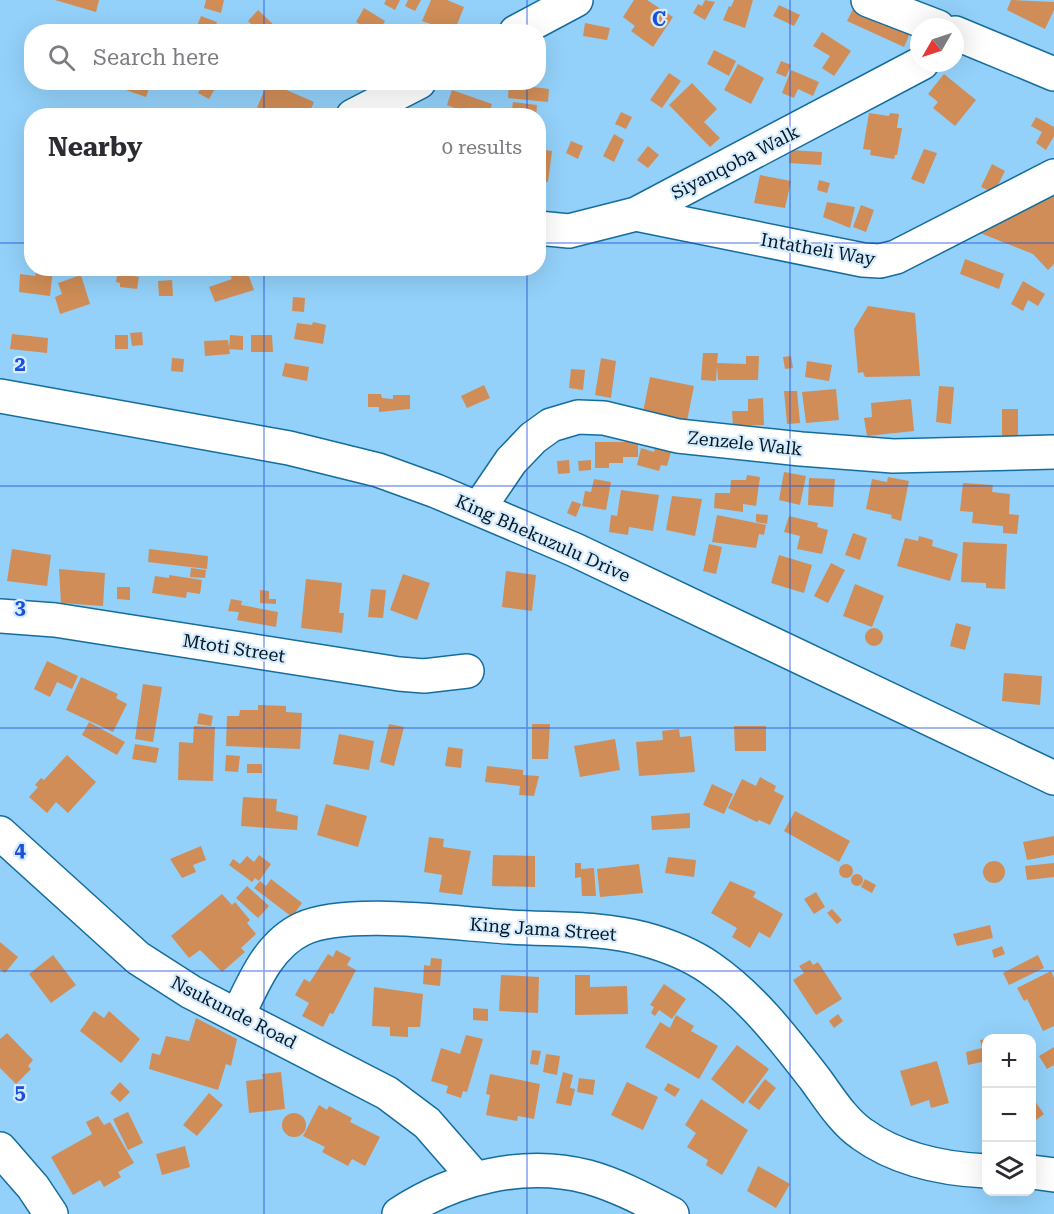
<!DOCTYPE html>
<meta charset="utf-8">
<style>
:root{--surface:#fff;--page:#f7f7f7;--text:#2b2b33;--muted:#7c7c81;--line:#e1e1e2}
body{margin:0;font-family:"Roboto Serif",serif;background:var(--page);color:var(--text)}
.controls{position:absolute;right:18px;bottom:18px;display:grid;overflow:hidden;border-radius:12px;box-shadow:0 6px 24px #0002}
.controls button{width:54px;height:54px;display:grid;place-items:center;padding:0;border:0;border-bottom:2px solid var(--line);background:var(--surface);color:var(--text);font:30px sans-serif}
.compass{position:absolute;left:910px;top:18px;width:54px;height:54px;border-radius:50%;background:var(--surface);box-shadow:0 6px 24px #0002;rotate:231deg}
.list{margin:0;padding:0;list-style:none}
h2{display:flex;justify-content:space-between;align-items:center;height:78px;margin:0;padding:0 24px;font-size:26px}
h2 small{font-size:20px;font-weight:400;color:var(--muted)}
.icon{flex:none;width:33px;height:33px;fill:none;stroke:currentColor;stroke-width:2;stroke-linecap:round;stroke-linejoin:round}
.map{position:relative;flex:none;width:1054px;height:1214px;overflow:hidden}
.search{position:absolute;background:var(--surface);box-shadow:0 6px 24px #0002;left:24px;top:24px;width:522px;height:66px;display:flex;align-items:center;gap:15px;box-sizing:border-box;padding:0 21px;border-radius:24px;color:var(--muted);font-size:22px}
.panel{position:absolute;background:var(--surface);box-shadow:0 6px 24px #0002;left:24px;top:108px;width:522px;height:168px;border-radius:24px}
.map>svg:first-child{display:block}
.building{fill:#d08d57}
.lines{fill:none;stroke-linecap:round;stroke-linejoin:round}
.minor-casing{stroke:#146d9c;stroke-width:36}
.minor{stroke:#fff;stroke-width:33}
.grid{fill:none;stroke:#1d4ed8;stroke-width:1.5;stroke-opacity:0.55}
.labels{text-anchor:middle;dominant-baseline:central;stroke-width:4.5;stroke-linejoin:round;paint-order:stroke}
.street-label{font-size:18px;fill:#011726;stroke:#d6ecfd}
.grid-label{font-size:20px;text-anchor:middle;font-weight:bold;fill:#1d4ed8;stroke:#d6ecfd;stroke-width:4.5;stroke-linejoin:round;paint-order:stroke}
</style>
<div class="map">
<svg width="1054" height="1214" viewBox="0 0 1054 1214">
<rect width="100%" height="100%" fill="#93d1fa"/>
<path class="building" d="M55,0H99L96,12Z
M206,0H224L221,13L204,8Z
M386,0H400L395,10L384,4Z
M408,0H421L415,11L405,6Z
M431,0H447L464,7L454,32L422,21Z
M634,0H647L673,17L653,47L631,31L635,26L623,17Z
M705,0L715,2L705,20L693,13L698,4L702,6Z
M734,0H753L745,28L723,20L729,6L731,7Z
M1011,0L1054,2V10L1045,29L1007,10Z
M779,5L800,15L794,26L773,16Z
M364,8L385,21L379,32H372L356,22Z
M853,9L910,33L904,47L847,21Z
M258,10L277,28L274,32H259L248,21Z
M201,16L217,22L213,32L197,26Z
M585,23L610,28L607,40L583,36Z
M822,32L851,51L834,76L822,68L830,56L813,46Z
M714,50L736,61L729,76L707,64Z
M781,61L791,65L786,77L776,73Z
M738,64L764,78L751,104L724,90Z
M791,70L819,82L813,96L798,89L794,98L782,93Z
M669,73L681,81L662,108L650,100Z
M944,74L976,100L955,126L933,108L938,102L928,94Z
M125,82H149L151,83L146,97L123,89Z
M204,82L216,87L209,99L198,93Z
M268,82L314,102L308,116H298L282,109L279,116H268L256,110Z
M692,83L717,109L704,122L720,138L710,147L669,105Z
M509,84L549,89L548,102L508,98Z
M452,90L492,104L488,116H475L447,105Z
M513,102L537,105L536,116H511Z
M621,112L632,117L626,129L615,124Z
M869,113L889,116L890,113L899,114L897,128H902L897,155H895L894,159L870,155L871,150L863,149Z
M1036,117L1054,127V136L1046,150L1036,143L1042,132L1031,126Z
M614,134L624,140L614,162L603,156Z
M571,141L583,146L578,159L566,153Z
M648,146L659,155L648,168L637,160Z
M538,149L552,151L548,182L538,181Z
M924,149L937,153L924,184L911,179Z
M790,150L822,152L821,165L789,163Z
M992,164L1005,171L994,193L981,187Z
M760,175L791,181L785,208L754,203Z
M819,180L830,183L827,193L817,190Z
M1054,194V264L1048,270L1033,254L975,231Z
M827,202L855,207L850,228L823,217Z
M861,205L874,210L866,232L853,227Z
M965,259L1004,274L999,289L960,274Z
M44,268H53L50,296L19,292L20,274L35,276L36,272L43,273Z
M118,268H135L134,276L139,277L137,289L120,287V283L116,282Z
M246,269L254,290L215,302L209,287L232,279L230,275Z
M81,275L90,304L60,314L55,297L62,294L58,283Z
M172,280L173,296H159L158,281Z
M1023,281L1045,294L1038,306L1028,300L1023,311L1011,304Z
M293,297L305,298L304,312L292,311Z
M868,306L915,313L920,376L865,377L863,372L858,373L854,329Z
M313,322L326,325L323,344L294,339L297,323L312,325Z
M142,332L143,345L132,346L130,333Z
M12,334L48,338L47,353L10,349Z
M115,335H128V349H115Z
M230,335L243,336V350L229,349Z
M251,335H272L273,352H251Z
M228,340L230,354L205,356L204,341Z
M703,353H718L717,363L746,364V356H759L758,380H718L717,366L716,381L701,380Z
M791,356L793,368L785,369L783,357Z
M172,358L184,359L183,372L171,371Z
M601,358L616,361L611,398L595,395Z
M807,361L832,365L829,381L805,377Z
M285,363L309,367L307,381L282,376Z
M571,369L585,370L583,390L569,388Z
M650,377L694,386L687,421L643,412Z
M484,385L490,398L467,408L461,396Z
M939,386L954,387L951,424L936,422Z
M836,389L839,420L806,423L802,392Z
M784,391H797L800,423L787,424Z
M368,394H381L382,398L393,399V395H410V409L379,412V407H368Z
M763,398L764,425L733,426L732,411H748V399Z
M911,399L914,431L867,436L864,418L872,417L871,403Z
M1002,409H1018V436H1002Z
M595,442H638V457H623V463H609V468H595Z
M641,448L654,452L655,448L671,452L667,466L661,465L659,471L637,465Z
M569,460L570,473L558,474L557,461Z
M591,460V470L579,471L578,461Z
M784,472L806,476L800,505L779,500Z
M747,475L760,477L756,506L743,504V512L714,508L715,493H730L731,480H746Z
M888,477L909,481L901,521L891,518L892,515L866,509L872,479L887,482Z
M809,478L835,479L833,507L808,505Z
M594,479L611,482L606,510L582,506L585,491L591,492Z
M963,483L993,485L992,492L1010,494L1009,514L1019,515L1017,534L1003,533V526L972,523L973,512L960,511Z
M621,490L659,495L653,531L629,527L628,535L609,532L611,515L617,516Z
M672,496L702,499L695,536L666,530Z
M572,501L581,504L576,517L567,513Z
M756,514L768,515L767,524L756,522Z
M717,515L766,525L764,535L759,534L756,548L712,542Z
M789,516L818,523L817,527L828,530L822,554L797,549L800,536L784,532Z
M853,533L867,538L860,560L845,555Z
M919,536L933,540L932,546L958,554L950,581L897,566L905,538L918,541Z
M963,542L1007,544L1005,589L986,588V583L961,582Z
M709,544L722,547L716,574L703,571Z
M12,549L51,555L47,586L7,581Z
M149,549L208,556L207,569L148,562Z
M779,555L812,565L804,593L771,583Z
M831,563L845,570L828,603L814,596Z
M191,568L206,570L205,578L190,577Z
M59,569L105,573L103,606L61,603Z
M506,571L536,575L532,611L502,607Z
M403,574L430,583L417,620L390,610Z
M169,575L202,580L200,594L187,592L186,598L152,593L155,576L169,578Z
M306,579L342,583L339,613H344L342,633L301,628Z
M855,584L884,596L872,627L843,616Z
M117,587H130V600L117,599Z
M371,589L386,590L383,618L368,617Z
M260,590L269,591V599H276V604L260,603Z
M231,599L242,601L241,605L278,612L276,627L237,620L239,612L228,611Z
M956,623L971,627L965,650L950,646Z
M865 637a9 9 0 1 1 18 0a9 9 0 1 1-18 0Z
M47,661L78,676L72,689L57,682L50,697L34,689Z
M1004,673L1042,676L1040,705L1002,701Z
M81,677L118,694L116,698L127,704L113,732L66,710Z
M143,684L162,687L153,742L135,739Z
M258,705L286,706V712L302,713L300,749L226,746L227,716H239L240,710H258Z
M199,713L213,716L211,726L197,724Z
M89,722L125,742L117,755L82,735Z
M389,724L404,727L394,766L380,762Z
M532,724H550L548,759H532Z
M194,726L215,727L213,781L178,780L179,742L193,743Z
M734,726H766V751H735Z
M679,729L680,737L691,736L695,772L639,776L636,742L663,740L662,731Z
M339,734L374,741L369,770L333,764Z
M615,739L620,770L580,777L574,746Z
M135,744L159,748L156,763L132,759Z
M448,747L463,749L461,768L445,766Z
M67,755L96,782L68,813L56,802L47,813L29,797L38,787L35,785L41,778L44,780Z
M226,755L240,756L238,772L225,771Z
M247,764H262V773H247Z
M487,766L523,770V775L539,776L534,796L519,795L520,786L485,782Z
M760,777L776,786L774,791L784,796L770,825L759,820L757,822L728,808L742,779L756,786Z
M712,784L733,794L724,814L703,805Z
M243,797L277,799L276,811L298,816L297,830L241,826Z
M326,804L367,816L358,847L317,835Z
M795,811L850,841L839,862L784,831Z
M690,813V828L652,830L651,816Z
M1054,836V855L1027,860L1023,842Z
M429,837L444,839L443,847L471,851L462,895L439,892L442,875L424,872Z
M201,846L206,860L193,865L196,872L182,878L170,859Z
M259,855L271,864L259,881L255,878L252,882L229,865L233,859L240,864L247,856L254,862Z
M493,855L535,856V887L492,886Z
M668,857L696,860L694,877L665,873Z
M983 872a11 11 0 1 1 22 0a11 11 0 1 1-22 0Z
M575,863H581V869L594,868L596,896H582L581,877L575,878Z
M1054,863V877L1027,880L1025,866Z
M839 871a7 7 0 1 1 14 0a7 7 0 1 1-14 0Z
M639,864L643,893L600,897L597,869Z
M851 880a6 6 0 1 1 12 0a6 6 0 1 1-12 0Z
M271,879L302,903L292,917L254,888L260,881L266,886Z
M865,879L876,885L872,893L861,887Z
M730,881L756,892L753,897L783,914L770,938L759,932L750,948L732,937L737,928L711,913Z
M247,886L269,906L258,918L236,898Z
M816,892L825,907L814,914L804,899Z
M222,894L232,905L235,902L250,920L247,923L256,934L241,948L245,952L222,972L200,950L189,958L171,936Z
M832,909L842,920L837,924L827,913Z
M990,925L993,938L957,946L953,934Z
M0,942L18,957L5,973L0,969Z
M1002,946L1005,954L994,958L992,950Z
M336,950L351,958L347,965L356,970L333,1014L330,1013L323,1027L302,1016L309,1003L295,995L304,979L310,982L328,954L333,957Z
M53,955L76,985L51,1003L29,974Z
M1038,955L1044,968L1009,985L1003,973Z
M431,958L442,959L440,986L423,984L424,965L430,966Z
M810,960L813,965L818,962L842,999L816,1015L793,980L804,973L799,966Z
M1051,971L1054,978V1026L1043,1031L1027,999L1024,1001L1017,988Z
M501,975L539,977L538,1013L499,1011Z
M575,975H590V987L627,986L628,1014L575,1015Z
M664,984L686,999L672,1019L659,1010L655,1016L651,1013L654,1007L650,1005Z
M374,987L423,994L420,1027H408V1037L390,1036V1027L372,1026Z
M473,1008L488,1009V1021L473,1020Z
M94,1011L104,1018L109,1011L140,1039L121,1063L80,1031Z
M838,1014L843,1021L834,1028L829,1021Z
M676,1015L694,1026L691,1031L718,1046L699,1079L645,1047L660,1022L670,1028Z
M196,1018L237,1039L231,1066L226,1064L218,1090L149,1069L152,1053L160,1055L166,1036L189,1041Z
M7,1033L33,1060L28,1066L31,1069L16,1084L0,1068V1039Z
M466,1035L483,1039L467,1092L463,1091L461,1098L446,1093L448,1086L431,1081L441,1048L460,1054Z
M986,1039V1061L968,1065L966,1052L982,1048L980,1040Z
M737,1045L769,1069L743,1104L711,1079Z
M1054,1047V1065L1047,1069L1039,1056Z
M532,1050L541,1051L538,1065L530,1064Z
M546,1054L560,1056L557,1075L543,1072Z
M937,1061L949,1103L931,1108L929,1100L911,1106L900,1071Z
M281,1072L285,1109L249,1113L246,1081L263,1079L262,1074Z
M563,1072L573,1075L570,1088L575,1089L571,1106L556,1103Z
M490,1074L540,1084L534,1119L518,1116L517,1121L486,1115L490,1095L486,1094Z
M579,1078L595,1080L593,1095L577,1092Z
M765,1079L776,1088L759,1110L748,1102Z
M120,1082L130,1092L120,1102L110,1093Z
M627,1082L658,1097L643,1130L611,1115Z
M668,1083L680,1089L675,1097L664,1090Z
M209,1093L223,1105L197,1136L183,1125Z
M1032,1097L1044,1114L1032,1123Z
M701,1099L748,1130L722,1175L706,1165L708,1160L687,1147L696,1133L685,1125Z
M319,1105L327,1110L329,1106L352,1118L350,1122L380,1137L365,1166L352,1159L348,1166L322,1152L325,1147L303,1136Z
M128,1112L143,1143L128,1150L113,1119Z
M282 1125a12 12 0 1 1 24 0a12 12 0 1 1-24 0Z
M98,1116L104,1125L110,1122L134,1163L118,1172L121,1177L104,1187L100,1180L73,1195L51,1157L92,1134L86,1122Z
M185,1146L190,1167L162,1175L156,1154Z
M758,1166L790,1184L776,1208L747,1191Z"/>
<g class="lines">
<defs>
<path id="minor" d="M868,0L938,27
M516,32L576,0
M955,33L1054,74
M353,116L419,82
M636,214L863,260L880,261L896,257L1054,176
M538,228L569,231L636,214L922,63
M0,396L289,448L378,470L436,491L575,550L1054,778
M479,508L511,461L533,438L551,425L578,417L604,418L678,436L801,449L893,456L1054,452
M0,616L55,620L399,674L424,676L467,671
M0,833L138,958L191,992L387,1093L427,1123L475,1178
M238,1015C253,984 268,945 302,929C348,908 456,924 509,927C554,930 599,927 644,939C666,945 690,954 710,968C752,997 784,1039 815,1079C829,1098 843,1121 862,1134C898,1160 943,1169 986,1171
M0,1149L33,1187L51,1214
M1032,1172L1054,1175
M399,1214C454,1178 523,1160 588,1177C617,1185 645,1200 672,1214"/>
</defs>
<use href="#minor" class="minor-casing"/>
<use href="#minor" class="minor"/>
</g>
<path class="grid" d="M264,0V32M527,0V32M790,0V1214M264,82V116M527,82V116M0,243H32M538,243H1054M264,268V1214M527,268V1214M0,486H1054M0,728H1054M0,971H1054"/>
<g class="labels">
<g class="street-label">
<text transform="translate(735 162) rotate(-27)">Siyanqoba Walk</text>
<text transform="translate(818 249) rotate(10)">Intatheli Way</text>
<text transform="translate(745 443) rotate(6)">Zenzele Walk</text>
<text transform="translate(543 538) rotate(24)">King Bhekuzulu Drive</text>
<text transform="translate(234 648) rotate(9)">Mtoti Street</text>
<text transform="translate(543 929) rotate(4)">King Jama Street</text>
<text transform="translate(234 1012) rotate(27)">Nsukunde Road</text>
</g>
</g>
<g class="grid-label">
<text x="659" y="26">C</text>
<text x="20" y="371">2</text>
<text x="20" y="614">3</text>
<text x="20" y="857">4</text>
<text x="20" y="1099">5</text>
</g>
</svg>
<div class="controls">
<button>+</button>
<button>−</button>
<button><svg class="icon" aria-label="layers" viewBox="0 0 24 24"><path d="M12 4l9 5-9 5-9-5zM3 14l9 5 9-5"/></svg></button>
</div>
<svg class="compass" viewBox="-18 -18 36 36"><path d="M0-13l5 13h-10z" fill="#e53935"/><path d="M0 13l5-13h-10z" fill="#7c7c81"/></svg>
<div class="search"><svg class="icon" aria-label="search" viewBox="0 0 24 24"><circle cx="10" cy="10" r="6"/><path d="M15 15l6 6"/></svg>Search here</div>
<section class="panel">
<h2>Nearby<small>0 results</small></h2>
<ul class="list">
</ul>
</section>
</div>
